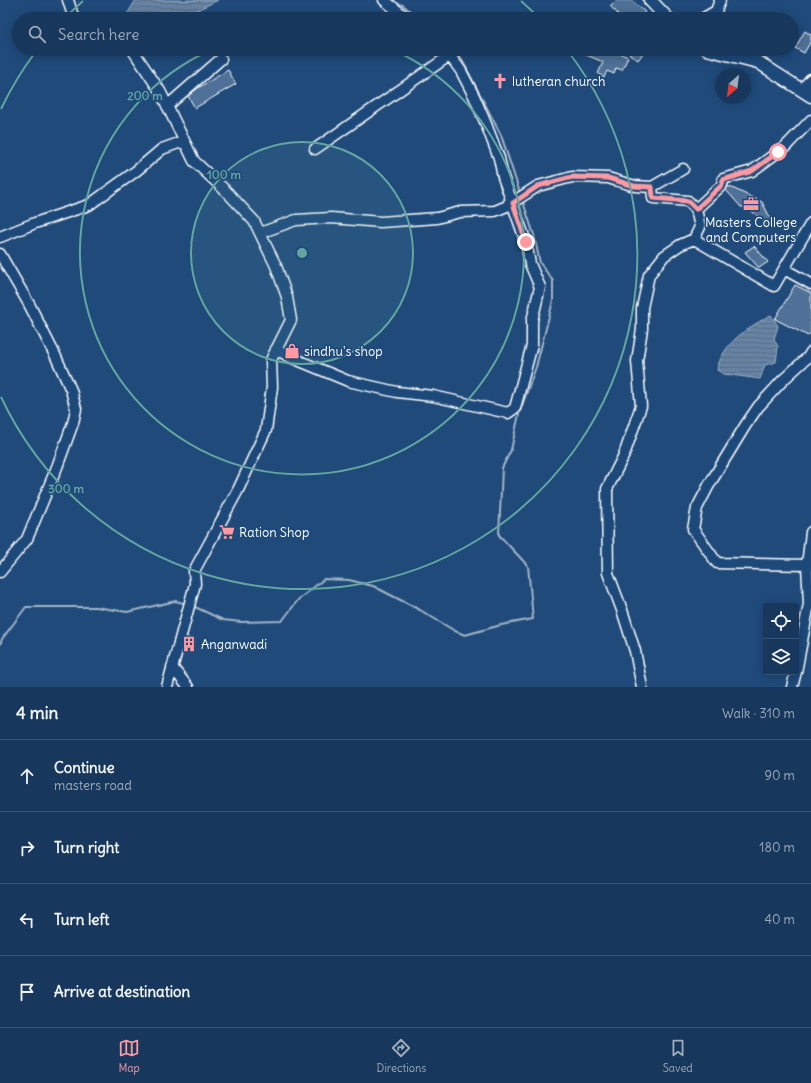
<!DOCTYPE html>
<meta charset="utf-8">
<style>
:root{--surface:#17385c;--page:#244365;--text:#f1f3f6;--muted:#9eacbb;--line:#365272;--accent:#ff9aa2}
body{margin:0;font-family:Delius,sans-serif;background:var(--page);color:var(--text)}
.controls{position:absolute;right:12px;bottom:12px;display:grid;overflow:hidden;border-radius:4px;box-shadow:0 2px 10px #0003}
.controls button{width:36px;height:36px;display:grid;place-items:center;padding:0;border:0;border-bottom:1px solid var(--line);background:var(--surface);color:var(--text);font:20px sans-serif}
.compass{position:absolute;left:715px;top:68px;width:36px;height:36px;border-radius:50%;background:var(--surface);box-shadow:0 2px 10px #0003;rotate:208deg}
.stop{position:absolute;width:12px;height:12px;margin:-9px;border:3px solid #ff9aa2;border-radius:50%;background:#fff}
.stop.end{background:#ff9aa2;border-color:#fff;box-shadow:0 1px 4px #0008}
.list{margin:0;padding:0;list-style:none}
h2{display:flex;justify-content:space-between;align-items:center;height:52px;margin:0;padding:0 16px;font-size:17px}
h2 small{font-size:13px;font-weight:400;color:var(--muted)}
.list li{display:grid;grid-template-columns:26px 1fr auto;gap:12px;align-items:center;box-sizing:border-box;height:72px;padding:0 16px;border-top:1px solid var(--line)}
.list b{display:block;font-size:15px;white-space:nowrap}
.list p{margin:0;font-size:13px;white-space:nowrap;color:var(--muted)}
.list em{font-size:13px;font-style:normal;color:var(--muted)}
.icon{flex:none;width:22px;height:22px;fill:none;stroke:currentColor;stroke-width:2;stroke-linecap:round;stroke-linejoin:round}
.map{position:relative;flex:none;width:811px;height:687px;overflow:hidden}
.search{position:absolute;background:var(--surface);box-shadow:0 2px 10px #0003;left:12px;right:12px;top:12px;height:44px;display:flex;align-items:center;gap:10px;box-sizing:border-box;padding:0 14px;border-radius:22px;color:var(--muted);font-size:15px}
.sheet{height:340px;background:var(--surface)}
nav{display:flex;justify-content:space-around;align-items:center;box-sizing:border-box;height:56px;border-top:1px solid var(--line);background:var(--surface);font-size:11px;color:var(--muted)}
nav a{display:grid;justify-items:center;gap:2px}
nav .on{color:var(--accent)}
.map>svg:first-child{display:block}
.water{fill:url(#water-rules);stroke:#a3b5c8}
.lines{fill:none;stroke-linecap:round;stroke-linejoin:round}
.stream{stroke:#a3b5c8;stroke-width:2}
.building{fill:#507197;stroke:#fff}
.minor-casing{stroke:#fff;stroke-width:13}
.major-casing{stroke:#fff;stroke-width:15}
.minor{stroke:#1f4a7a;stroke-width:10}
.major{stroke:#1f4a7a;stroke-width:12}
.route{stroke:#ff9aa2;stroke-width:5}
.ring{fill:none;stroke:#63a6a1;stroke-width:2}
.labels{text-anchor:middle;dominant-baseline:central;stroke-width:3.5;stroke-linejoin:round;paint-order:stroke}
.poi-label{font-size:13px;fill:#fff;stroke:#1f4a7a;text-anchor:start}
.centre{fill:#63a6a1;stroke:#1f4a7a;stroke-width:2}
.ring-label{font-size:12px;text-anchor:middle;font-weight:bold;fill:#63a6a1;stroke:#1f4a7a;stroke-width:3.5;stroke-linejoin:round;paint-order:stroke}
</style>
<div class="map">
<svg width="811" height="687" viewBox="0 0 811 687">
<defs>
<pattern id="water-rules" width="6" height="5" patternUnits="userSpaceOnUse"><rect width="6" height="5" fill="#6583a4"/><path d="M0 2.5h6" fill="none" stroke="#5b6d81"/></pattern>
</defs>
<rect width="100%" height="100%" fill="#1f4a7a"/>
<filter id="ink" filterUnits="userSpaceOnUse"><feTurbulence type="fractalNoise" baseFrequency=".025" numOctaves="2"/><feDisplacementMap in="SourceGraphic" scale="8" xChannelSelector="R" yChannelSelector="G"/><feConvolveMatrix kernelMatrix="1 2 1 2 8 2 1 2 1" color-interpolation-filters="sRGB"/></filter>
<g filter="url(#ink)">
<path class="water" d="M136,0H218L179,19H124Z
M771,315L778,326L774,339L778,347L776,362L765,365L760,379L724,374L717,370C722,343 749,327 771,315Z"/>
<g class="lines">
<path class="stream" d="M395,3L403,5L420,19
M452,49L462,60L501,135L519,190
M195,607L223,620L241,622L282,621L298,600L324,579L349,580L373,586L420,610L455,631L465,635L501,625L533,619L528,566L499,535L502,468L511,450L519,414L536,367L553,301V281L540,263L534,235L523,202
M0,645L2,639L26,607H96L127,612L176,601L183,603"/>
</g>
<path class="building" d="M616,0H631L645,12L643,14L650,19H613L618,14L610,6Z
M805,31L811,35V41L804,53L795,48Z
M586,49H610L628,57L622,70L616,68L614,74L607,71L604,77L598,74L603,62L584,54Z
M632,49H646L638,60L628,53Z
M228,70L236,84L195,108L188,96L198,88Z
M728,186L762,202L773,223L769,226L747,207H741L726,190Z
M754,246L768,262L759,268L745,252Z
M795,285L811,293V332L808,336L775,319Z
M187,637L194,640L192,650L185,649Z"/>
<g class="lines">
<defs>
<path id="minor" d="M68,0L74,19
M384,0L408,19
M702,19L716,11L720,0
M132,49L160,91L194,161L227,192L254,221L276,266L287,297L291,320L271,360L272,387L266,430L238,490L194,571L195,584L167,687
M167,106L221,59
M315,149L449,56
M652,187L683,169
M507,206L538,186L572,177L608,178L635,186L652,187L653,198L688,201L696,209L700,227L694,239L680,245L664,256L649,275L642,308V329L637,361L641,406L624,455L607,489L608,573L622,610L635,651L642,687
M696,209L722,185L723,179L752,171L786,146L811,120
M260,233L296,220L331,218L381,222L437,218L460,212L495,211L507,206L510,201
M0,237L35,223L89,205L136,171L162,149L184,141
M694,239L774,286L811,223
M0,254L29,304L56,357L71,390L76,409L73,423L57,467L27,539L0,572
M784,269L811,284
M276,349L290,357L348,381L397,392L433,396L508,413L515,408L532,345V321L540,287L530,264L526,242L503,177L499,158L486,124L474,96L461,71L445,49
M807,565L717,563L693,529L697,508L709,485L745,426L758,407L783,380L808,357L811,352
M172,667L188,687
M796,672L809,604L807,565L811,532
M792,687L796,672"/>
<path id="major" d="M650,0L668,19
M707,49L758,62L811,96
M803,90L811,80"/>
</defs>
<use href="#minor" class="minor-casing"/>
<use href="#major" class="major-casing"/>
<use href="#minor" class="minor"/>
<use href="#major" class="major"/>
</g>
</g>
<g class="lines" filter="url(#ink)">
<path class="route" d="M526,242L513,203L538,186L572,177L608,178L634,186L652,187L653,198L688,201L696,209L722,185L723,180L752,171L778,152"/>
</g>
<circle cx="302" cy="253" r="111" fill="#63a6a1" fill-opacity=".12"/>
<g class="ring">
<circle cx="302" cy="253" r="111"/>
<path d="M391 49A222 222 0 1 1 213 49"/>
<path d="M1 109A334 334 0 0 1 37 50M64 19A334 334 0 0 1 83 1M521 1A334 334 0 0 1 540 19M567 50A334 334 0 1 1 1 397"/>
</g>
<defs>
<symbol id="church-bare" viewBox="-9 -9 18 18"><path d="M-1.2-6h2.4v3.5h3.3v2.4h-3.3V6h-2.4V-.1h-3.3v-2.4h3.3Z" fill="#ff9aa2" stroke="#1f4a7a" stroke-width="2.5" paint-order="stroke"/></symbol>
<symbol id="office-bare" viewBox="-9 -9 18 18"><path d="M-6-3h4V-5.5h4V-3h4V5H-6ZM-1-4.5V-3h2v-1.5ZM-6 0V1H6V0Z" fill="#ff9aa2" stroke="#1f4a7a" stroke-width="2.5" paint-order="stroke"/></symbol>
<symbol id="shop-bare" viewBox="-9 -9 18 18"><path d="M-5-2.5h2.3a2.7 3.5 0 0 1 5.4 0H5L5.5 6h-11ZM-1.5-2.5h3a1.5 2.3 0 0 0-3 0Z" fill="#ff9aa2" stroke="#1f4a7a" stroke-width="2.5" paint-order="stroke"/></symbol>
<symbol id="supermarket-bare" viewBox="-9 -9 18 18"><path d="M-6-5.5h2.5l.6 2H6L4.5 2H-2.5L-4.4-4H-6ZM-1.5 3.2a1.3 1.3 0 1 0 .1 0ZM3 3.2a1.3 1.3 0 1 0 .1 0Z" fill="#ff9aa2" stroke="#1f4a7a" stroke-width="2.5" paint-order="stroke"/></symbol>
<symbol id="building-bare" viewBox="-9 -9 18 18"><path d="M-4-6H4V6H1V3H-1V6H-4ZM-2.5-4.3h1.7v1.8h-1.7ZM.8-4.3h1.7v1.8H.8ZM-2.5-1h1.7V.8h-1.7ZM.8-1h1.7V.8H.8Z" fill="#ff9aa2" stroke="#1f4a7a" stroke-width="2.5" paint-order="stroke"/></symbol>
</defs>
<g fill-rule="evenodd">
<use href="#church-bare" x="489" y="70" width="22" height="22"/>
<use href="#office-bare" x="740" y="193" width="22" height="22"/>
<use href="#shop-bare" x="281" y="340" width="22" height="22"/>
<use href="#supermarket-bare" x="216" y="521" width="22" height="22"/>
<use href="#building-bare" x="178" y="633" width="22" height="22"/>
</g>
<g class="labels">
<g class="poi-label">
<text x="512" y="81">lutheran church</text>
<text x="751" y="222" text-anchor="middle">Masters College<tspan x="751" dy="15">and Computers</tspan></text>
<text x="304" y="351">sindhu's shop</text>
<text x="239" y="532">Ration Shop</text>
<text x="201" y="644">Anganwadi</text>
</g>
</g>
<circle cx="302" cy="253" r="6" class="centre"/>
<g class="ring-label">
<text x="145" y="100">200 m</text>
<text x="224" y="179">100 m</text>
<text x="66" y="493">300 m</text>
</g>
</svg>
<div class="controls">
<button><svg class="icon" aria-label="locate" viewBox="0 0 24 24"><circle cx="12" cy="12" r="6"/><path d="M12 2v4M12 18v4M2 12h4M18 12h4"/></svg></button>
<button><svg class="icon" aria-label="layers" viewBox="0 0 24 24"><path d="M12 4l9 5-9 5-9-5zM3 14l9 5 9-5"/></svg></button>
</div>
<svg class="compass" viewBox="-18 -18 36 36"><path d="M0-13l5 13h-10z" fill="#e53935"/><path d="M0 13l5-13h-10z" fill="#9eacbb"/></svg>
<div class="stop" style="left:778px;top:152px"></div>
<div class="stop end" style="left:526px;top:242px"></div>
<div class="search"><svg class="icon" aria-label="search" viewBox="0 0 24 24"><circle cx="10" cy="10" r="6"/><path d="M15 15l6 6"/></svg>Search here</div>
</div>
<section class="sheet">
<h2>4 min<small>Walk · 310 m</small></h2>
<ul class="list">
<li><svg class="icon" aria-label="ahead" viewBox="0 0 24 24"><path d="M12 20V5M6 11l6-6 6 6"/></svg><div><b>Continue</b><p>masters road</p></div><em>90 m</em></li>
<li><svg class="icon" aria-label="right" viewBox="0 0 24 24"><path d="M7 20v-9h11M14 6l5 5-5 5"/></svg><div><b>Turn right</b></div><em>180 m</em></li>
<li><svg class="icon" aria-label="left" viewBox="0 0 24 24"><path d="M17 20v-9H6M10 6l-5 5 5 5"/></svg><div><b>Turn left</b></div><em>40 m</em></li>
<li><svg class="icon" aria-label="arrive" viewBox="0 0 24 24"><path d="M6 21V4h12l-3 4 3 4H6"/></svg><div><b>Arrive at destination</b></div></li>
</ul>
</section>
<nav>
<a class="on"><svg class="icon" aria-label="map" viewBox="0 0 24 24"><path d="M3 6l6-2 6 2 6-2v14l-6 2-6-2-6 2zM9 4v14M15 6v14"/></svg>Map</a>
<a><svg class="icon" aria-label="directions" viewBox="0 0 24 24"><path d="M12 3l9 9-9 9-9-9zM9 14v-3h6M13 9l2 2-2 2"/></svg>Directions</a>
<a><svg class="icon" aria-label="saved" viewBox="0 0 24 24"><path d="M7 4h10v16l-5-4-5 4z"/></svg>Saved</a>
</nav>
